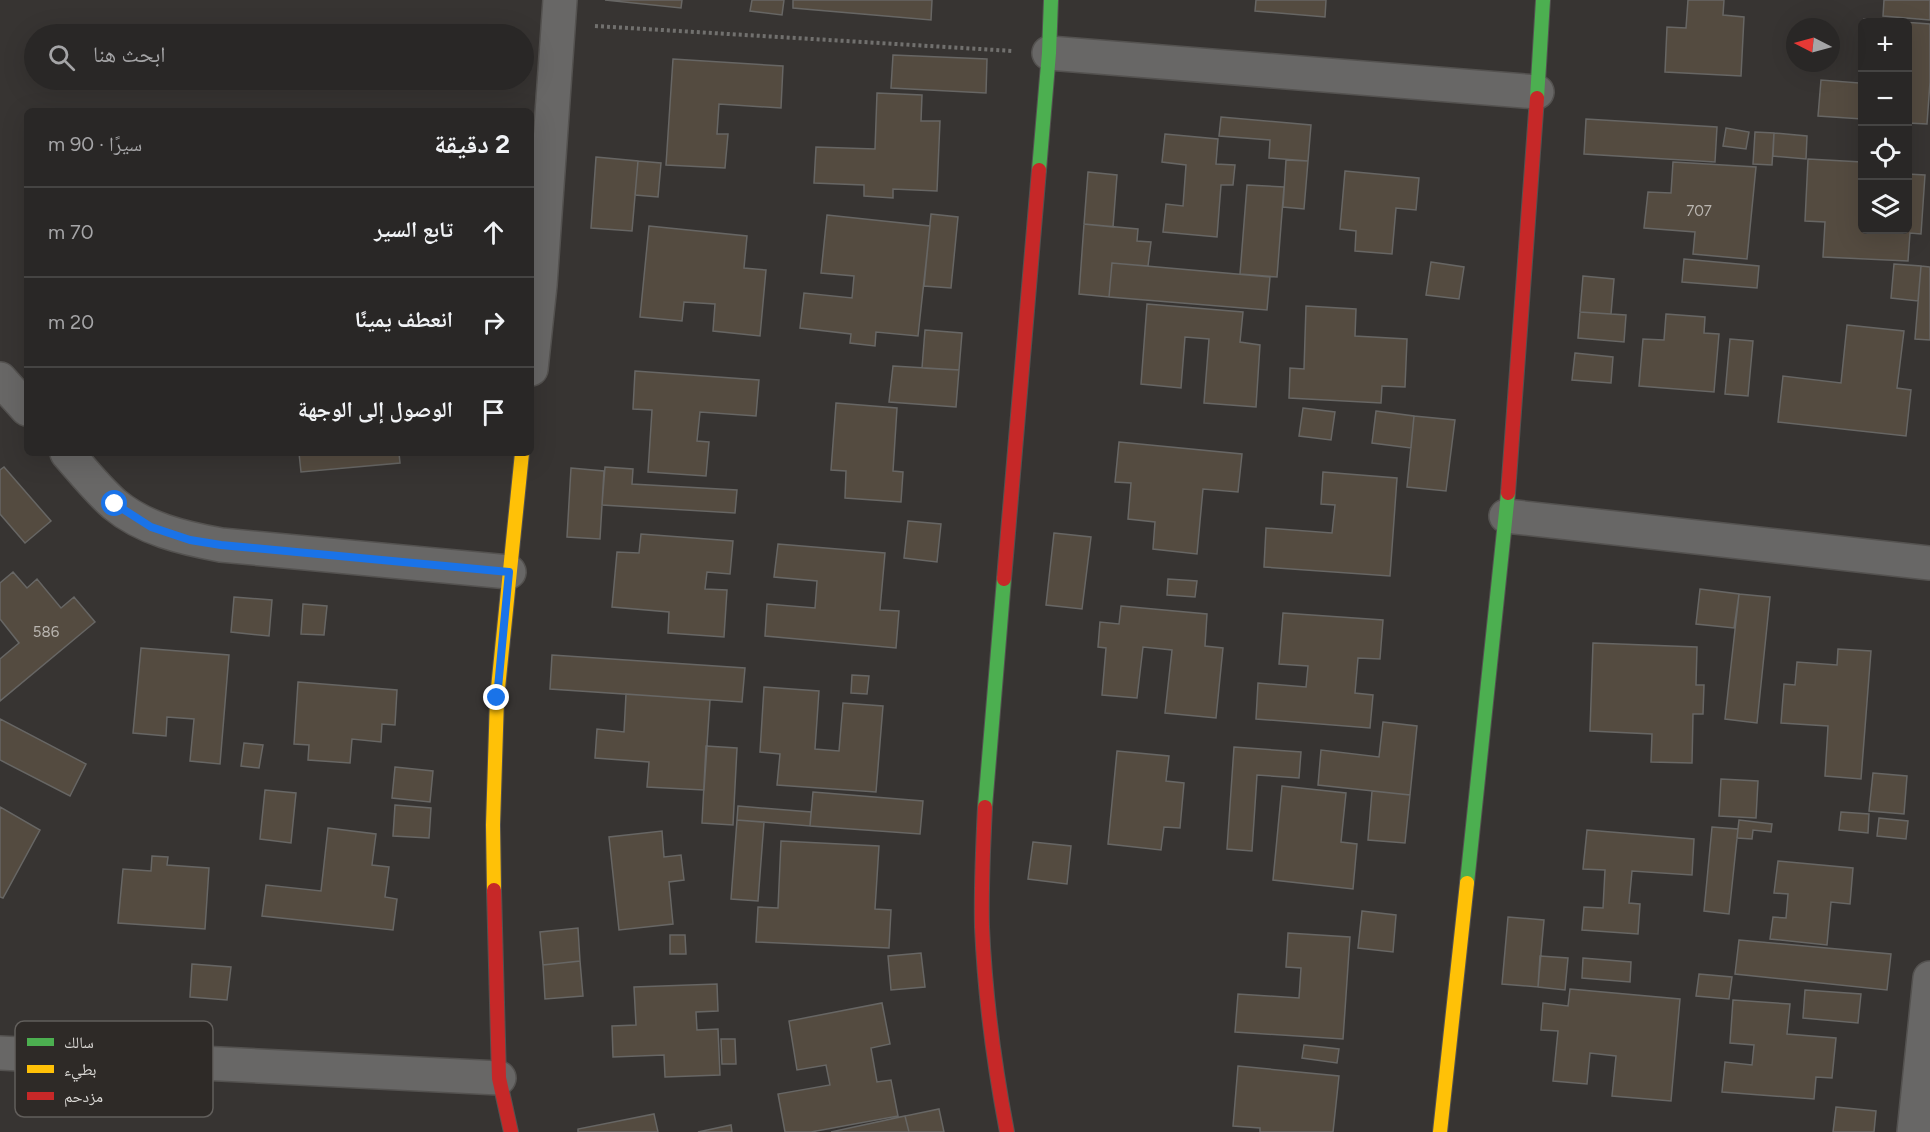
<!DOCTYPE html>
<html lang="ar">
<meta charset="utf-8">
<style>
:root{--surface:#292726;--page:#312f2e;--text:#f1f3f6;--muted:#a5a5a7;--line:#454443}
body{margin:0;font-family:Figtree,"Noto Naskh Arabic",sans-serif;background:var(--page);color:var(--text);direction:rtl}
.controls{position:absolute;right:18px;top:18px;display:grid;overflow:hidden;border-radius:9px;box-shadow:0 6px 24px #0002}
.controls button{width:54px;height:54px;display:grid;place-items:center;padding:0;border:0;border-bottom:2px solid var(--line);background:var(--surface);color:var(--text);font:30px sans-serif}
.compass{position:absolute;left:1786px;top:18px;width:54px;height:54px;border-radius:50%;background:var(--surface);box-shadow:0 6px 24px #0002;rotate:276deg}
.stop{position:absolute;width:18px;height:18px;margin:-14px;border:4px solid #1a73e8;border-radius:50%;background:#fff}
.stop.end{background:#1a73e8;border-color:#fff;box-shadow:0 2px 6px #0008}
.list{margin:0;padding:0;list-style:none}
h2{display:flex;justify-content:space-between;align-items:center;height:78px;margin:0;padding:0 24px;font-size:26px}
h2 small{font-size:20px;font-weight:400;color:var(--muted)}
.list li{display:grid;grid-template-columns:39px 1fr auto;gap:18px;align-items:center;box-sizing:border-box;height:90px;padding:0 24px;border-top:2px solid var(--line)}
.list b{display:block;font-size:22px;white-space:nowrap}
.list em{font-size:20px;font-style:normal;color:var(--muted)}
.icon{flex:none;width:33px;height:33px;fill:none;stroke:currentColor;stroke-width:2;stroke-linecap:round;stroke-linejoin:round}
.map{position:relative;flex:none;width:1930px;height:1132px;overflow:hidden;direction:ltr}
.search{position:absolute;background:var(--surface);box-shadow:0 6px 24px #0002;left:24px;top:24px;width:510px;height:66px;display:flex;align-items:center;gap:15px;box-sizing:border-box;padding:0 21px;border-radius:33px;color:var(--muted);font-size:22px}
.panel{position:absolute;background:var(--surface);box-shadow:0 6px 24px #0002;left:24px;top:108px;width:510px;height:348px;border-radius:9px;direction:rtl}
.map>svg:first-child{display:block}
.building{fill:#544b40;stroke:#676664;stroke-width:1.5}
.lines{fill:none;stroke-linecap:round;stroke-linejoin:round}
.street-casing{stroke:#545250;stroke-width:36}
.fast-casing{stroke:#545250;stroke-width:16}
.slow-casing{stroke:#545250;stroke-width:16}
.jam-casing{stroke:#545250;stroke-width:16}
.path{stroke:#71706e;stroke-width:4;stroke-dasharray:3 3;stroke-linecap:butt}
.street{stroke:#686766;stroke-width:33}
.fast{stroke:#4caf50;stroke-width:14}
.slow{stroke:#ffc107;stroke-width:14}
.jam{stroke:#c62828;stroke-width:14}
.route{stroke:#1a73e8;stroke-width:8}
.labels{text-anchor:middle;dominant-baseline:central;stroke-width:4.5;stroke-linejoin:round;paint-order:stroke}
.number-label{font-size:15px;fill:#bab6b1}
.key{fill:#2e2a27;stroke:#625f5c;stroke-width:1.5}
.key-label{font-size:16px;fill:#dcdad7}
</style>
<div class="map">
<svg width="1930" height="1132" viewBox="0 0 1930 1132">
<rect width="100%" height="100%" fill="#373432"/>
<path class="building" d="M605,0H682L681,8Z
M752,0H784L782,15L750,11Z
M793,0H932L931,20L793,8Z
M1256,0H1326L1325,17L1255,11Z
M1688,0H1724L1723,15L1744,17L1741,76L1665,72L1667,27L1686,28Z
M1884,0H1930V20L1883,16Z
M1864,19L1930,24V82L1927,124L1908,123V22H1864Z
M1862,42V119L1818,116L1821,80L1859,83Z
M893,55L987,59L986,93L891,88Z
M673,59L783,66L781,108L719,104L717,134H728L725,168L666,165Z
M877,93L922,95L921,121H940L937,191L893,189V198L864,196V185L814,183L816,147L875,149Z
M1221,117L1311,125L1308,161L1269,158L1270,140L1219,136Z
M1586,119L1717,127L1715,162L1584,154Z
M1726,128L1749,132L1746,149L1723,146Z
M1755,132L1774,133L1772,165L1753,164Z
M1774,133L1807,136L1806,159L1773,156Z
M1165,134L1218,139L1216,164L1235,165L1233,185H1221L1217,237L1163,232L1166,204L1183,206L1186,165L1162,162Z
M596,157L638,161L632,231L591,228Z
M1808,159L1862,162L1861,192H1862V230H1908V174L1925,175L1921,234L1910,233L1908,261L1823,257L1825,222L1805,221Z
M1286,160L1308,161L1304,209L1283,207Z
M638,161L661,163L658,197L635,195Z
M1673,162L1756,167L1747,259L1693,254L1695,232L1644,228L1648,192L1671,193Z
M1345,171L1419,178L1416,210L1396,208L1392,254L1355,251L1356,231L1340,229Z
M1088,172L1117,175L1113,227L1084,224Z
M1247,185L1284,187L1277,277L1240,274Z
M931,214L958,217L951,288L924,286Z
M827,215L930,226L918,336L876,332L875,346L850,343L851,334L800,328L804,293L852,298L854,276L821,273Z
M1084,224L1138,229L1137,241L1151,242L1148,266L1112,263L1109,297L1079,294Z
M649,226L747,236L744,268L766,270L760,336L713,331L715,304L684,302L682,321L640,317Z
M1684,259L1759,266L1757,288L1682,282Z
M1431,262L1464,267L1459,299L1426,295Z
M1112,263L1270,277L1267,310L1109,297Z
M1894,264L1921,266L1918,301L1891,298Z
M1921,266L1930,267V340L1915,339Z
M1583,276L1614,279L1611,314L1580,312Z
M1147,304L1243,312L1240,342L1260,345L1256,407L1204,403L1209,339L1185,337L1181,388L1141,384Z
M1306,306L1356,309L1355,336L1407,339L1405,387L1382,386L1381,403L1289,398L1290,368L1304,369Z
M1580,312L1626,315L1624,342L1578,338Z
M1666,314L1705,317L1704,333L1719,334L1714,392L1639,386L1643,339L1664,340Z
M1847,325L1904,331L1897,388L1911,390L1906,436L1778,422L1783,376L1841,383Z
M925,330L962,333L959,370L922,368Z
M1730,339L1753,341L1748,396L1725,394Z
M1575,353L1613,357L1611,383L1572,380Z
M893,366L959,370L956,407L889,402Z
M635,371L759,380L756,416L700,412L697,441L709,442L706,476L648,472L652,410L633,409Z
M836,403L897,408L893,471L903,472L901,502L845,498L846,471L831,470Z
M1303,408L1335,412L1331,440L1299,436Z
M1376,411L1414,416L1411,448L1372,443Z
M1414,416L1455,420L1446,491L1407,487Z
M1119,442L1242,454L1238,492L1203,489L1197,554L1153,549L1155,522L1128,519L1131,483L1115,482Z
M299,453H399L400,463L301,472Z
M4,467L51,521L25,543L0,514V470Z
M605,467L633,469L632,484L737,490L735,513L602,505Z
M571,468L604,471L600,539L567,537Z
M1323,472L1397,478L1390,576L1264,567L1266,528L1332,533L1335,505L1321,504Z
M908,521L941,524L937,562L904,558Z
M1054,533L1091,537L1082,609L1046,605Z
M641,534L733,541L730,574L707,572L705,589L727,590L724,637L668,633L669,612L612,607L617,552L639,553Z
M778,544L885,553L880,610L899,611L896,648L765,636L767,604L815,608L817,581L774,577Z
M13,572L27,588L37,579L61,608L74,597L95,622L0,701V659L19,643L0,619V583Z
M1168,579L1197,581L1195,597L1167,595Z
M1700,589L1739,594L1734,628L1696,624Z
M1739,594L1770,597L1757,723L1725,719Z
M234,597L272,600L269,636L231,632Z
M303,604L327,606L324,635L301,634Z
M1121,606L1207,614L1205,646L1223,648L1216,718L1165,713L1172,650L1143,647L1137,698L1102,695L1106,648L1098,647L1100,622L1119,624Z
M1283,613L1383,620L1380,659L1358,658L1355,693L1373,695L1370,728L1256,719L1258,683L1306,687L1308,666L1279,664Z
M1593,643L1697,647L1696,685H1704L1703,714H1693L1692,763L1651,762L1652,734L1590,731Z
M141,648L229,655L220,764L190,761L194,719L167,717L166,736L133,733Z
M1838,649L1871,651L1861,779L1825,776L1828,726L1781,723L1784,684L1795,685L1797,662L1837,665Z
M552,655L745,668L742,702L550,689Z
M852,675L869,676L867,694L851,693Z
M298,682L397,690L395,725L382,724L381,742L352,739L350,763L308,760L309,745L294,744Z
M764,687L819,691L815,749L839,751L843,703L883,706L876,792L777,785L780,754L760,752Z
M626,694L710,700L704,790L647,787L649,762L595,758L597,729L624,732Z
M0,719L86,764L70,796L0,760Z
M1383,722L1417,726L1410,795L1318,785L1321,750L1379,757Z
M244,743L263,745L259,768L241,766Z
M706,746L737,748L733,825L702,823Z
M1234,747L1301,752L1299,778L1257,775L1252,851L1227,849Z
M1117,751L1169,756L1166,781L1184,783L1180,828L1164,827L1161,850L1108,844Z
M395,767L433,771L430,802L392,798Z
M1873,773L1907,776L1904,814L1869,811Z
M1721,779L1758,781L1756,818L1719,816Z
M1282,786L1346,793L1341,842L1357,844L1353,889L1273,880Z
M265,790L296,793L291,843L260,839Z
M1372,791L1410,795L1405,843L1368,840Z
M813,792L923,801L920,834L810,826Z
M395,805L431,808L429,838L393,836Z
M738,806L811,812L810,826L737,820Z
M0,807L40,830L3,898L0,897Z
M1841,812L1869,814L1868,833L1839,830Z
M1879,818L1908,821L1906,839L1877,836Z
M737,820L764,822L758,901L731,899Z
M1739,820L1772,824L1771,832L1753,830L1752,839L1737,838Z
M1712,827L1738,829L1729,914L1704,911Z
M328,828L376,834L372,865L389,867L385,897L397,899L393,930L262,916L266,885L321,891Z
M1587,830L1694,839L1692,875L1632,871L1629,903L1640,904L1638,934L1582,930L1584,907L1603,908L1605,870L1583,869Z
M662,831L664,857L681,855L684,880L669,882L673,924L619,930L609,837Z
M781,841L879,846L875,909L891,910L889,948L756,942L758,907L778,908Z
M1033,842L1071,846L1067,884L1028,879Z
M152,856L168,857L167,865L209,868L205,929L118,923L123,869L151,871Z
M1778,861L1853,868L1850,904L1831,902L1827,945L1770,939L1773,917L1786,918L1788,894L1774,893Z
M1362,911L1396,915L1393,952L1358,948Z
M1508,917L1544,920L1538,987L1502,984Z
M578,928L580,961L543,965L540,932Z
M1288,933L1350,937L1343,1039L1235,1032L1238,994L1299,998L1301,968L1286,967Z
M670,935H685L686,954H670Z
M1739,940L1891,954L1887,990L1735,974Z
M921,953L925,987L891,990L888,956Z
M1540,956L1568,958L1565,990L1538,987Z
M1583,958L1631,962L1630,982L1582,978Z
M580,961L583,996L545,999L543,965Z
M192,964L231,967L227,1000L190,997Z
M1699,974L1732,977L1729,999L1696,996Z
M717,984L718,1011L696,1012L697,1030L718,1029L720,1075L665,1077L664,1055L613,1057L612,1026L636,1025L634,987Z
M1570,989L1680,999L1671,1101L1612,1096L1616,1056L1590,1053L1587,1084L1553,1081L1558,1031L1541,1030L1543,1003L1568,1006Z
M1805,990L1861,994L1858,1023L1803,1018Z
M1733,1000L1790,1004L1787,1034L1836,1038L1832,1078L1816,1077L1814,1099L1722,1092L1725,1062L1752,1065L1754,1045L1730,1043Z
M882,1003L890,1044L871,1048L877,1082L891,1080L898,1116L811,1132H785L778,1094L830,1085L826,1065L797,1070L789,1021Z
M721,1039H735L736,1064H722Z
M1304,1045L1339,1049L1337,1063L1302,1058Z
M1238,1066L1339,1076L1333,1132H1260V1128L1233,1126Z
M1836,1107L1876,1111L1874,1132H1833Z
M939,1109L944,1132H909L905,1116Z
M654,1114L658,1132H578V1129Z
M905,1116L909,1132H831Z
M731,1125L732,1132H698Z"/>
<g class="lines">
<defs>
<path id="street" d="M1049,53L1537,92
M531,369L540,285L560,0
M0,379L27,409
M67,453C82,470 97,489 114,504C144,529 183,538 221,545L509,572
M1506,516L1930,563
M0,1053L499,1078
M1914,1132L1930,978"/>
<path id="fast" d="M1537,98L1543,0
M1039,170L1049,53L1051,0
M985,807L1004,579
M1467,883L1508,493"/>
<path id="slow" d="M494,890L493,825L497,698L522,453
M1440,1132L1467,883"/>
<path id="jam" d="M1508,493L1537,98
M1004,579L1039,170
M985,807C983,847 981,887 982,927C985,996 994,1064 1007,1132
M494,890L499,1078L511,1132"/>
</defs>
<use href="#street" class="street-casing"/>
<use href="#fast" class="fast-casing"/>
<use href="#slow" class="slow-casing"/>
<use href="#jam" class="jam-casing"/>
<path class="path" d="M595,26L1013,51"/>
<use href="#street" class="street"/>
<use href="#fast" class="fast"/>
<use href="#slow" class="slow"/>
<use href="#jam" class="jam"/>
</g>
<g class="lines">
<path class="route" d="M115,504L151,527L190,540L221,545L509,572L497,698"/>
</g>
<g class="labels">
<g class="number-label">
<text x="1699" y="211">707</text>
<text x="46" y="632">586</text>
</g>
</g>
<rect x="15" y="1021" width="198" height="96" rx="9" class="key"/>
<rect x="27" y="1038" width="27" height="8" fill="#4caf50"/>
<rect x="27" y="1065" width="27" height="8" fill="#ffc107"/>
<rect x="27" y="1092" width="27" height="8" fill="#c62828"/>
<g class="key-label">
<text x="64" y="1048">سالك</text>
<text x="64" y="1075">بطيء</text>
<text x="64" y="1102">مزدحم</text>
</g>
</svg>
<div class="controls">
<button>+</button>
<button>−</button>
<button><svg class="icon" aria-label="locate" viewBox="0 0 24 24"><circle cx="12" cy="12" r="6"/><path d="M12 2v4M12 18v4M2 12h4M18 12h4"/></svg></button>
<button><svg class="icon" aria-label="layers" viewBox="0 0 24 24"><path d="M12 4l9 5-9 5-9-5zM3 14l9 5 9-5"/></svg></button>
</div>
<svg class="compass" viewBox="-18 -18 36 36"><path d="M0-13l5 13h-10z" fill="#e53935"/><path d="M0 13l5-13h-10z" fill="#a5a5a7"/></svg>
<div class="stop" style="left:115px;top:504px"></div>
<div class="stop end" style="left:497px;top:698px"></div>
<div class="search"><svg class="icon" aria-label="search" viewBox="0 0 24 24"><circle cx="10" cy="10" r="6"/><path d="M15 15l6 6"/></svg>ابحث هنا</div>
<section class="panel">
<h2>2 دقيقة<small>سيرًا · 90 m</small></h2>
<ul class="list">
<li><svg class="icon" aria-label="ahead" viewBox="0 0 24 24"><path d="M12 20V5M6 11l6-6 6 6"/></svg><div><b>تابع السير</b></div><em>70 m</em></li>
<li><svg class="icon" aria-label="right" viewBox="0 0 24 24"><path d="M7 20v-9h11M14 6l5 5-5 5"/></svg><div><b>انعطف يمينًا</b></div><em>20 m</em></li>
<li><svg class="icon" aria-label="arrive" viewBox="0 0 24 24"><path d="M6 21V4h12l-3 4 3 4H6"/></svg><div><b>الوصول إلى الوجهة</b></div></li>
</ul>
</section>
</div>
